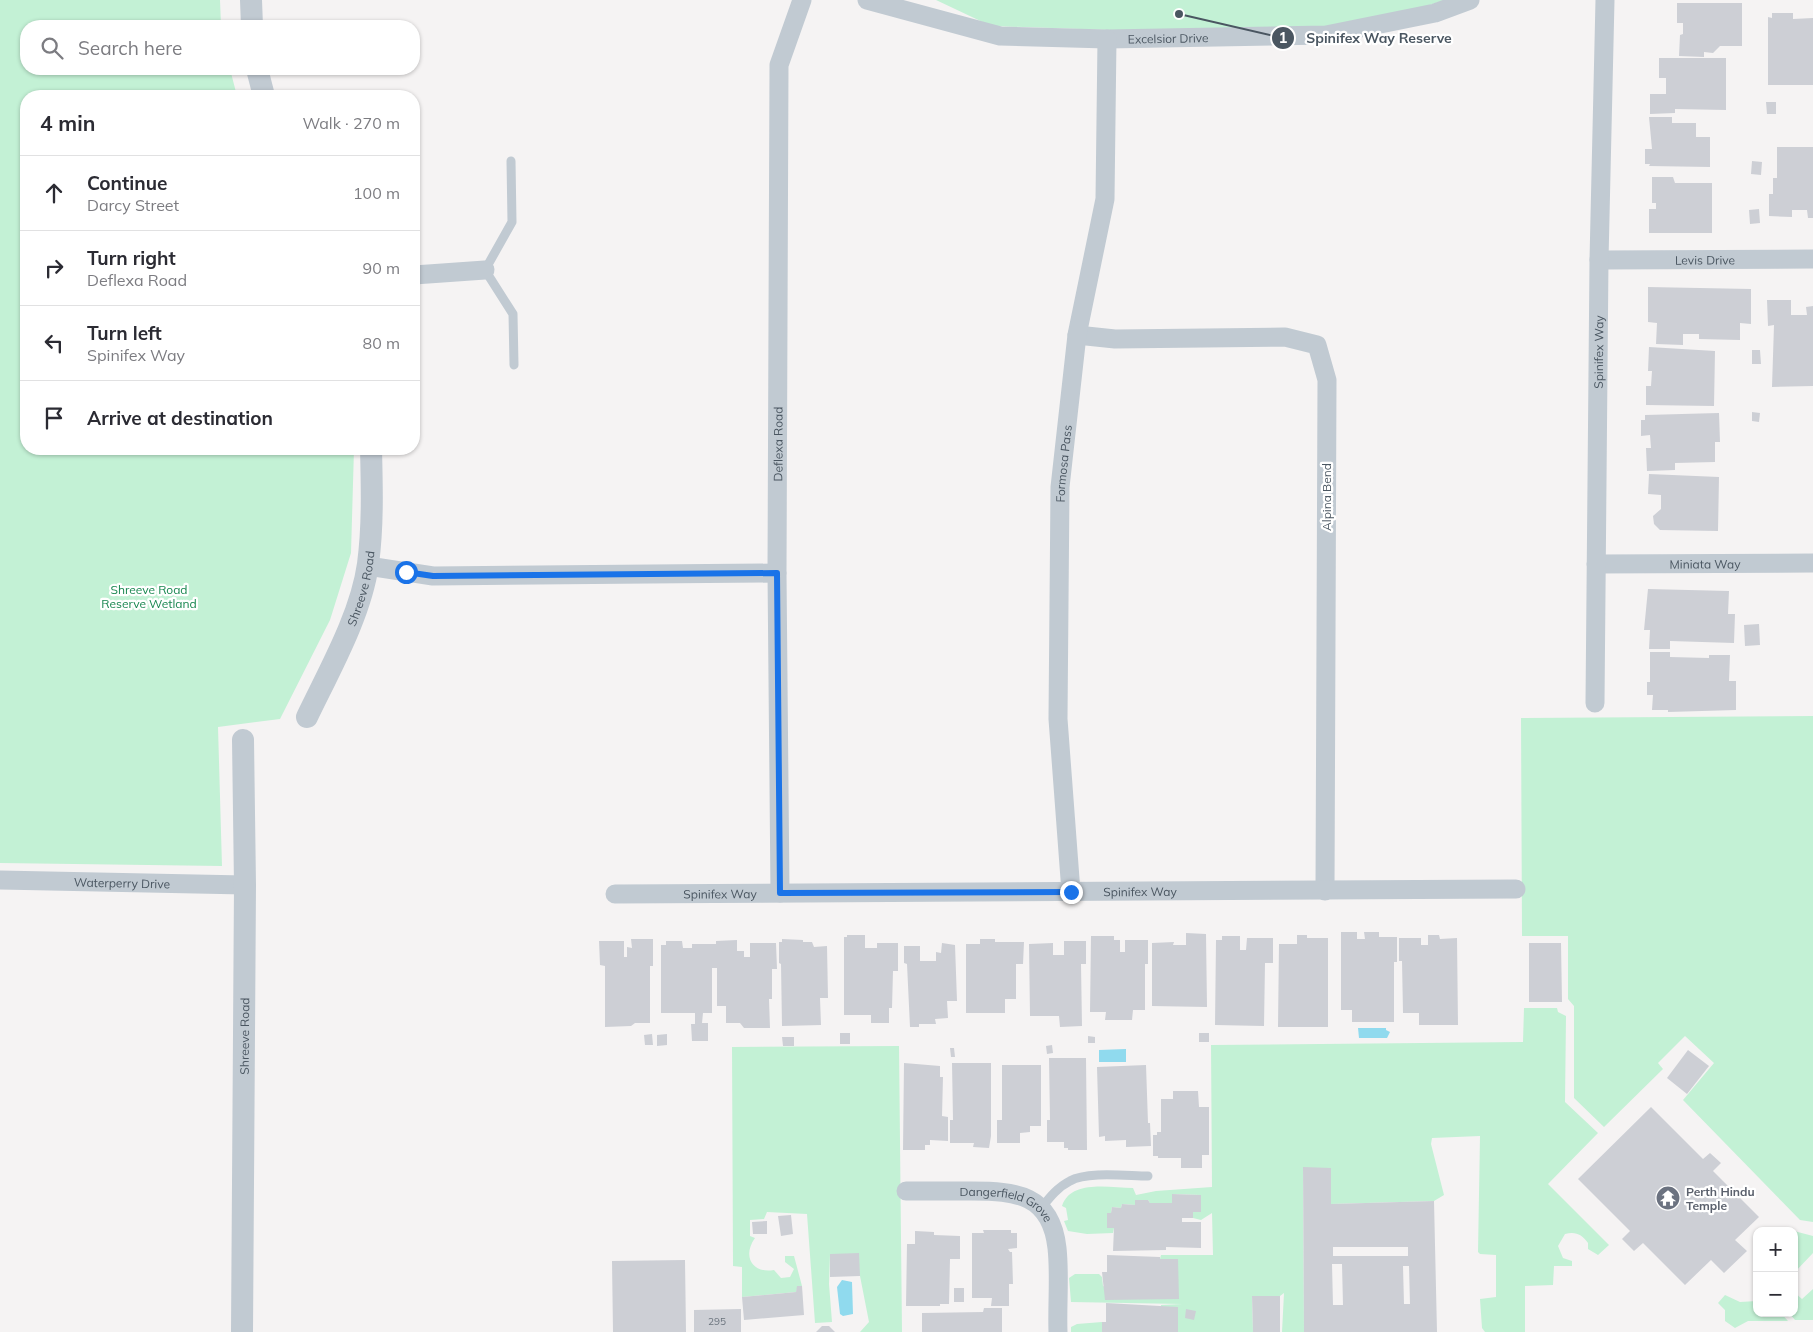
<!DOCTYPE html>
<meta charset="utf-8">
<style>
:root{--surface:#fff;--page:#f7f7f7;--text:#2b2b33;--muted:#7c7c81;--line:#e1e1e2}
body{margin:0;font-family:Mulish,sans-serif;background:var(--page);color:var(--text)}
.controls{position:absolute;right:15px;bottom:15px;display:grid;overflow:hidden;border-radius:10px;box-shadow:0 1px 4px #0004}
.controls button{width:45px;height:45px;display:grid;place-items:center;padding:0;border:0;border-bottom:1px solid var(--line);background:var(--surface);color:var(--text);font:25px sans-serif}
.stop{position:absolute;width:15px;height:15px;margin:-11px;border:4px solid #1a73e8;border-radius:50%;background:#fff}
.stop.end{background:#1a73e8;border-color:#fff;box-shadow:0 1px 5px #0008}
.list{margin:0;padding:0;list-style:none}
h2{display:flex;justify-content:space-between;align-items:center;height:65px;margin:0;padding:0 20px;font-size:21px}
h2 small{font-size:16px;font-weight:400;color:var(--muted)}
.list li{display:grid;grid-template-columns:32px 1fr auto;gap:15px;align-items:center;box-sizing:border-box;height:75px;padding:0 20px;border-top:1px solid var(--line)}
.list b{display:block;font-size:19px;white-space:nowrap}
.list p{margin:0;font-size:16px;white-space:nowrap;color:var(--muted)}
.list em{font-size:16px;font-style:normal;color:var(--muted)}
.icon{flex:none;width:28px;height:28px;fill:none;stroke:currentColor;stroke-width:2;stroke-linecap:round;stroke-linejoin:round}
.map{position:relative;flex:none;width:1813px;height:1332px;overflow:hidden}
.search{position:absolute;background:var(--surface);box-shadow:0 1px 4px #0004;left:20px;top:20px;width:400px;height:55px;display:flex;align-items:center;gap:12px;box-sizing:border-box;padding:0 18px;border-radius:20px;color:var(--muted);font-size:19px}
.panel{position:absolute;background:var(--surface);box-shadow:0 1px 4px #0004;left:20px;top:90px;width:400px;height:365px;border-radius:20px}
.map>svg:first-child{display:block}
.green{fill:#c3f1d5}
.water{fill:#90daee}
.building{fill:#cdcfd5;fill-rule:evenodd}
.lines{fill:none;stroke-linecap:round;stroke-linejoin:round}
.service{stroke:#c1cad2;stroke-width:9}
.minor{stroke:#c1cad2;stroke-width:19}
.tertiary{stroke:#c1cad2;stroke-width:22}
.route{stroke:#1a73e8;stroke-width:6}
.labels{text-anchor:middle;dominant-baseline:central;stroke-width:4.5;stroke-linejoin:round;paint-order:stroke}
.number-label{font-size:10px;fill:#6b747e}
.street-label{font-size:12px;fill:#4a5661;stroke:#fff}
.park-label{font-size:12px;fill:#17864f;stroke:#fff}
.worship-label{font-size:12px;font-weight:bold;fill:#5b616d;stroke:#fff;text-anchor:start}
.leader{fill:none;stroke:#4a5661;stroke-width:2}
.callout-dot{fill:#4a5661;stroke:#fff;stroke-width:2}
.mark-label{font-size:15px;text-anchor:middle;font-weight:bold;fill:#fff}
.callout-label{font-size:14px;text-anchor:middle;font-weight:bold;fill:#4a5661;stroke:#fff;stroke-width:4.5;stroke-linejoin:round;paint-order:stroke}
</style>
<div class="map">
<svg width="1813" height="1332" viewBox="0 0 1813 1332">
<rect width="100%" height="100%" fill="#f5f3f3"/>
<path class="green" d="M0,0H220L221,26H26V69H230L237,96H26V449H354L351,553L330,620L280,719L218,727L222,866L0,863Z
M936,0H1445L1417,9L1327,30L1226,34L991,26Z
M1813,716V1222L1800,1220L1683,1100L1714,1063L1685,1036L1658,1063L1663,1069L1604,1127L1574,1098V1006L1568,999V936H1522L1521,718Z
M1524,1008H1557L1558,1012L1566,1016L1565,1102L1598,1133L1548,1184L1609,1245L1598,1255L1588,1249V1243C1582,1234 1575,1231 1565,1234L1558,1246L1563,1258L1572,1261V1266H1554L1553,1285L1525,1286V1332H1485L1482,1328L1480,1299L1496,1297V1255L1480,1254L1478,1252L1480,1136L1432,1138L1431,1144L1444,1195L1434,1201L1331,1204V1168H1303L1304,1332H1282L1284,1293L1280,1296L1252,1297L1253,1332H1178V1307H1161V1305L1182,1304L1071,1302L1069,1278L1075,1274H1099L1102,1277L1103,1286L1105,1287L1111,1299H1178V1260L1160,1259L1161,1255H1213L1212,1213L1201,1220L1193,1218V1212H1201V1195L1172,1194V1203H1150L1148,1200H1135V1205L1122,1204L1121,1208L1112,1207L1111,1213H1107V1228H1114L1113,1233L1087,1234L1068,1231L1064,1221L1068,1220L1066,1208L1062,1206C1071,1179 1110,1188 1133,1188L1136,1195L1156,1191L1212,1187L1211,1045L1523,1042Z
M899,1046L902,1332H860L869,1322L860,1276L830,1255L829,1284L832,1322L815,1323L807,1214L767,1212L764,1219L750,1220V1236L755,1238C742,1256 752,1274 774,1270L781,1278L790,1277L794,1269L785,1262V1256H794L802,1286H798L796,1292L742,1297V1267L733,1266L732,1047Z
M1794,1231L1813,1236V1253L1794,1273Z
M1813,1289V1320H1795L1789,1313H1794V1292L1802,1299Z
M1725,1295L1740,1302L1757,1301V1313H1781L1788,1321H1748L1735,1328L1725,1321V1310L1718,1303Z
M1102,1322V1332H1071V1327L1077,1324Z"/>
<path class="water" d="M1358,1028H1386V1030L1390,1032L1387,1038H1359Z
M1126,1049V1062H1099V1050Z
M842,1280L852,1282L853,1314L843,1316L840,1314L837,1287Z"/>
<path class="building" d="M1677,3H1742V46H1720L1713,53L1704,52V57L1679,56L1680,35L1683,34V23H1677Z
M1772,13H1793V19L1813,18V85H1768V17L1772,18Z
M1659,58H1726V110L1675,109V113L1650,114V94H1666V78H1659Z
M1766,102H1776V114H1767Z
M1649,117H1672V123H1696V137H1710V167L1649,166L1650,164H1645V149H1652Z
M1777,147H1813V218H1808L1807,210H1792V217L1769,216V194H1773V178H1777Z
M1752,161L1762,162L1761,175L1751,174Z
M1652,177H1673L1675,183H1712V233H1649V209H1656V203H1652Z
M1759,209L1760,223L1750,224L1749,210Z
M1648,287L1751,289V324L1740,323V340L1699,339V334H1683V345L1656,344L1657,323L1648,322Z
M1767,300H1791V315H1807L1806,307L1813,306V386L1772,387L1774,325L1768,326Z
M1649,347L1715,351L1714,406L1646,405V386H1651L1652,371H1648Z
M1752,350H1760L1761,364H1752Z
M1752,412L1760,413L1759,422L1752,421Z
M1719,413L1720,442H1715V462L1675,463V470L1647,471L1646,448H1651L1650,435L1641,436V420H1645V415Z
M1649,474L1719,477L1718,531L1660,530L1654,524L1653,516L1661,509V495L1648,494Z
M1648,589L1729,591L1728,614H1735L1734,643L1670,641V649H1649L1650,630H1644Z
M1759,624L1760,645L1745,646L1744,625Z
M1650,652H1670V657L1709,658V655H1730L1729,681H1736V710L1668,712V710H1652L1653,695H1647V682H1650Z
M1341,932H1357V939H1365L1364,932H1379V937H1397V962H1394V1022H1352V1010H1341Z
M1186,933L1206,934L1207,1007L1152,1006V943L1174,942L1173,945H1186Z
M847,935H865V948H877V943H898V971H893L892,1008H889V1023H871V1015H844V937H847Z
M1297,935H1307V938H1328V1027H1278L1279,944H1297Z
M1428,935H1439L1440,939L1457,938L1458,1025H1419V1013H1403L1402,961H1399V938H1421V945H1428Z
M1091,936H1114V940H1120V952H1125V940H1148V964H1145V1010H1133L1132,1020H1105L1106,1012H1090Z
M1222,936H1240V950H1246L1247,938H1273V963H1265L1264,1026L1215,1025L1216,940H1222Z
M631,939H653V966H650V1023H635L631,1026L605,1027V966L600,965L599,941H624V957H627V947L632,948Z
M782,939L803,940V942H812L814,947L827,946L828,998H820L821,1025L782,1026L781,964L779,963V942H782Z
M980,939H995V942H1024L1023,964H1016V999H1005V1013H966V944H980Z
M737,940V951H744V957H750V943H776L777,969H772V999H769L770,1028H744L740,1023H726V1006H717V968H712V1013H703L702,1023H708V1041H692L691,1024H695V1013H661V945H666V941H682L683,948H692V944H716V941Z
M1064,941H1086V964H1081L1082,1026L1060,1027L1059,1016H1030L1029,944L1053,943V955H1064Z
M942,943L955,945L957,1001H947L948,1018L935,1019L936,1024H919V1027H910L907,964L904,963V946H920V961H936V952L941,953Z
M1529,943H1561L1562,1002H1529Z
M840,1033H850V1044H840Z
M1199,1033H1209V1042H1199Z
M652,1034L653,1045H645L644,1035Z
M667,1034V1045L657,1046V1035Z
M1088,1036L1095,1037V1043H1088Z
M782,1037H794V1046H783Z
M1052,1045L1053,1053L1047,1054L1046,1046Z
M950,1048H954L955,1057H951Z
M1688,1050L1709,1066L1687,1094L1667,1078Z
M1049,1058H1086L1087,1150H1068V1148H1064V1142H1047V1120H1050Z
M904,1063L940,1066V1077H943L942,1116L948,1117V1141L930,1140V1145H925V1150H903Z
M952,1063H991V1136L989,1148L973,1147L974,1143H950V1120H953Z
M1002,1065H1041V1126H1030V1132L1020,1133V1143H997V1120H1002Z
M1146,1065L1148,1123H1150L1151,1146L1126,1147V1140L1105,1141V1136L1099,1137L1097,1067Z
M1173,1091H1198L1199,1107H1209V1155H1202V1168H1181V1158H1158V1156H1153V1135H1157V1132H1161V1099H1173Z
M1651,1107L1703,1159L1710,1153L1721,1163L1713,1171L1759,1217L1735,1240L1747,1251L1724,1273L1711,1260L1685,1285L1643,1243L1634,1251L1622,1239L1630,1231L1578,1179Z
M1303,1167L1331,1168V1204L1434,1201L1437,1332H1304ZM1333,1247H1408V1256H1333ZM1332,1264H1342L1343,1305H1333ZM1403,1266H1409L1410,1304H1404Z
M1172,1194L1201,1195V1212H1193V1218H1182V1222H1201V1248L1166,1247V1250L1113,1251L1114,1228H1107V1213H1111L1112,1207L1121,1208L1122,1204L1135,1205V1200H1148L1150,1203H1172Z
M791,1215L793,1234L781,1236L778,1216Z
M767,1221V1234H753L752,1222Z
M983,1230H1011V1233H1017V1248L1008,1249L1010,1252H1012L1013,1284H1009V1306H991L992,1298H972V1233H984Z
M915,1231L934,1232V1235L960,1236V1259H950L949,1304H940V1306H906L907,1244H915Z
M859,1253L860,1276L830,1277V1254Z
M1107,1255L1160,1257V1259H1178L1179,1299L1105,1300L1102,1272H1107Z
M685,1260L686,1332H613L612,1261Z
M797,1286H802L804,1315L744,1320L742,1297L796,1292Z
M954,1288H964V1302H954Z
M1252,1296H1280V1332H1253Z
M1106,1303L1178,1307V1332H1102V1322H1106Z
M984,1308H1002V1332H922V1313L983,1312Z
M741,1309V1332H694V1310Z
M1186,1309L1196,1311L1194,1320L1185,1318Z
M822,1326H829L835,1332H816Z"/>
<g class="lines">
<path class="service" d="M511,161L512,222L485,270L513,314L514,365
M1042,1207C1050,1197 1058,1187 1070,1181C1087,1171 1128,1176 1148,1176"/>
<g class="minor">
<path id="s1" d="M867,0L1000,36L1107,39L1326,35L1435,13L1470,0"/>
<path id="s2" d="M1599,260L1813,259"/>
<path d="M414,275L485,270"/>
<path d="M1077,335L1115,339L1285,337L1317,345L1327,380L1325,891"/>
<path id="s3" d="M1596,564L1813,563"/>
<path d="M368,566L433,576L777,573"/>
<path id="s4" d="M1595,703L1599,260L1605,0"/>
<path id="s5" d="M0,880L245,885"/>
<path id="s6" d="M1071,892L1058,719L1060,487L1077,335L1105,199L1107,39"/>
<path id="s7" d="M780,893L777,573L779,65L802,0"/>
<path id="s8" d="M615,894L1516,889"/>
<path id="s9" d="M906,1191C927,1191 949,1191 971,1191C1016,1191 1051,1194 1057,1248C1060,1275 1057,1304 1058,1332"/>
</g>
<g class="tertiary">
<path d="M251,0L252,26"/>
<path d="M257,69L264,96"/>
<path id="s10" d="M307,717C329,671 361,615 368,564C373,526 372,487 371,449"/>
<path id="s11" d="M242,1332L245,885L243,740"/>
</g>
</g>
<g class="lines">
<path class="route" d="M406,572L433,576L777,573L780,893L1071,892"/>
</g>
<defs>
<symbol id="temple-disc" viewBox="-11 -11 22 22"><circle r="9.5" fill="#6b7280" stroke="#fff"/><path d="M0-6L5-2H3V0L6.5 2.5H4V6H1.5V3h-3V6H-4V2.5H-6.5L-3 0V-2H-5Z" fill="#fff"/></symbol>
</defs>
<g fill-rule="evenodd">
<use href="#temple-disc" x="1654" y="1184" width="28" height="28"/>
</g>
<g class="labels">
<g class="number-label">
<text x="717" y="1321">295</text>
</g>
<g class="street-label">
<text stroke="none"><textPath href="#s1" startOffset="306">Excelsior Drive</textPath></text>
<text stroke="none"><textPath href="#s2" startOffset="106">Levis Drive</textPath></text>
<text stroke="none"><textPath href="#s4" startOffset="351">Spinifex Way</textPath></text>
<text stroke="none"><textPath href="#s7" startOffset="449">Deflexa Road</textPath></text>
<text stroke="none"><textPath href="#s6" startOffset="429">Formosa Pass</textPath></text>
<text transform="translate(1326 497) rotate(-90)">Alpina Bend</text>
<text stroke="none"><textPath href="#s3" startOffset="109">Miniata Way</textPath></text>
<text stroke="none"><textPath href="#s10" startOffset="140">Shreeve Road</textPath></text>
<text stroke="none"><textPath href="#s5" startOffset="122">Waterperry Drive</textPath></text>
<text stroke="none"><textPath href="#s8" startOffset="525">Spinifex Way</textPath></text>
<text stroke="none"><textPath href="#s8" startOffset="105">Spinifex Way</textPath></text>
<text stroke="none"><textPath href="#s11" startOffset="296">Shreeve Road</textPath></text>
<text stroke="none"><textPath href="#s9" startOffset="104">Dangerfield Grove</textPath></text>
</g>
<g class="park-label">
<text x="149" y="589">Shreeve Road<tspan x="149" dy="14">Reserve Wetland</tspan></text>
</g>
<g class="worship-label">
<text x="1686" y="1191">Perth Hindu<tspan x="1686" dy="14">Temple</tspan></text>
</g>
</g>
<path class="leader" d="M1179 14L1283 38"/>
<g class="callout-dot">
<circle cx="1179" cy="14" r="5"/>
<circle cx="1283" cy="38" r="12"/>
</g>
<g class="mark-label">
<text x="1283" y="43">1</text>
</g>
<g class="callout-label">
<text x="1379" y="43">Spinifex Way Reserve</text>
</g>
</svg>
<div class="controls">
<button>+</button>
<button>−</button>
</div>
<div class="stop" style="left:406px;top:572px"></div>
<div class="stop end" style="left:1071px;top:892px"></div>
<div class="search"><svg class="icon" aria-label="search" viewBox="0 0 24 24"><circle cx="10" cy="10" r="6"/><path d="M15 15l6 6"/></svg>Search here</div>
<section class="panel">
<h2>4 min<small>Walk · 270 m</small></h2>
<ul class="list">
<li><svg class="icon" aria-label="ahead" viewBox="0 0 24 24"><path d="M12 20V5M6 11l6-6 6 6"/></svg><div><b>Continue</b><p>Darcy Street</p></div><em>100 m</em></li>
<li><svg class="icon" aria-label="right" viewBox="0 0 24 24"><path d="M7 20v-9h11M14 6l5 5-5 5"/></svg><div><b>Turn right</b><p>Deflexa Road</p></div><em>90 m</em></li>
<li><svg class="icon" aria-label="left" viewBox="0 0 24 24"><path d="M17 20v-9H6M10 6l-5 5 5 5"/></svg><div><b>Turn left</b><p>Spinifex Way</p></div><em>80 m</em></li>
<li><svg class="icon" aria-label="arrive" viewBox="0 0 24 24"><path d="M6 21V4h12l-3 4 3 4H6"/></svg><div><b>Arrive at destination</b></div></li>
</ul>
</section>
</div>
